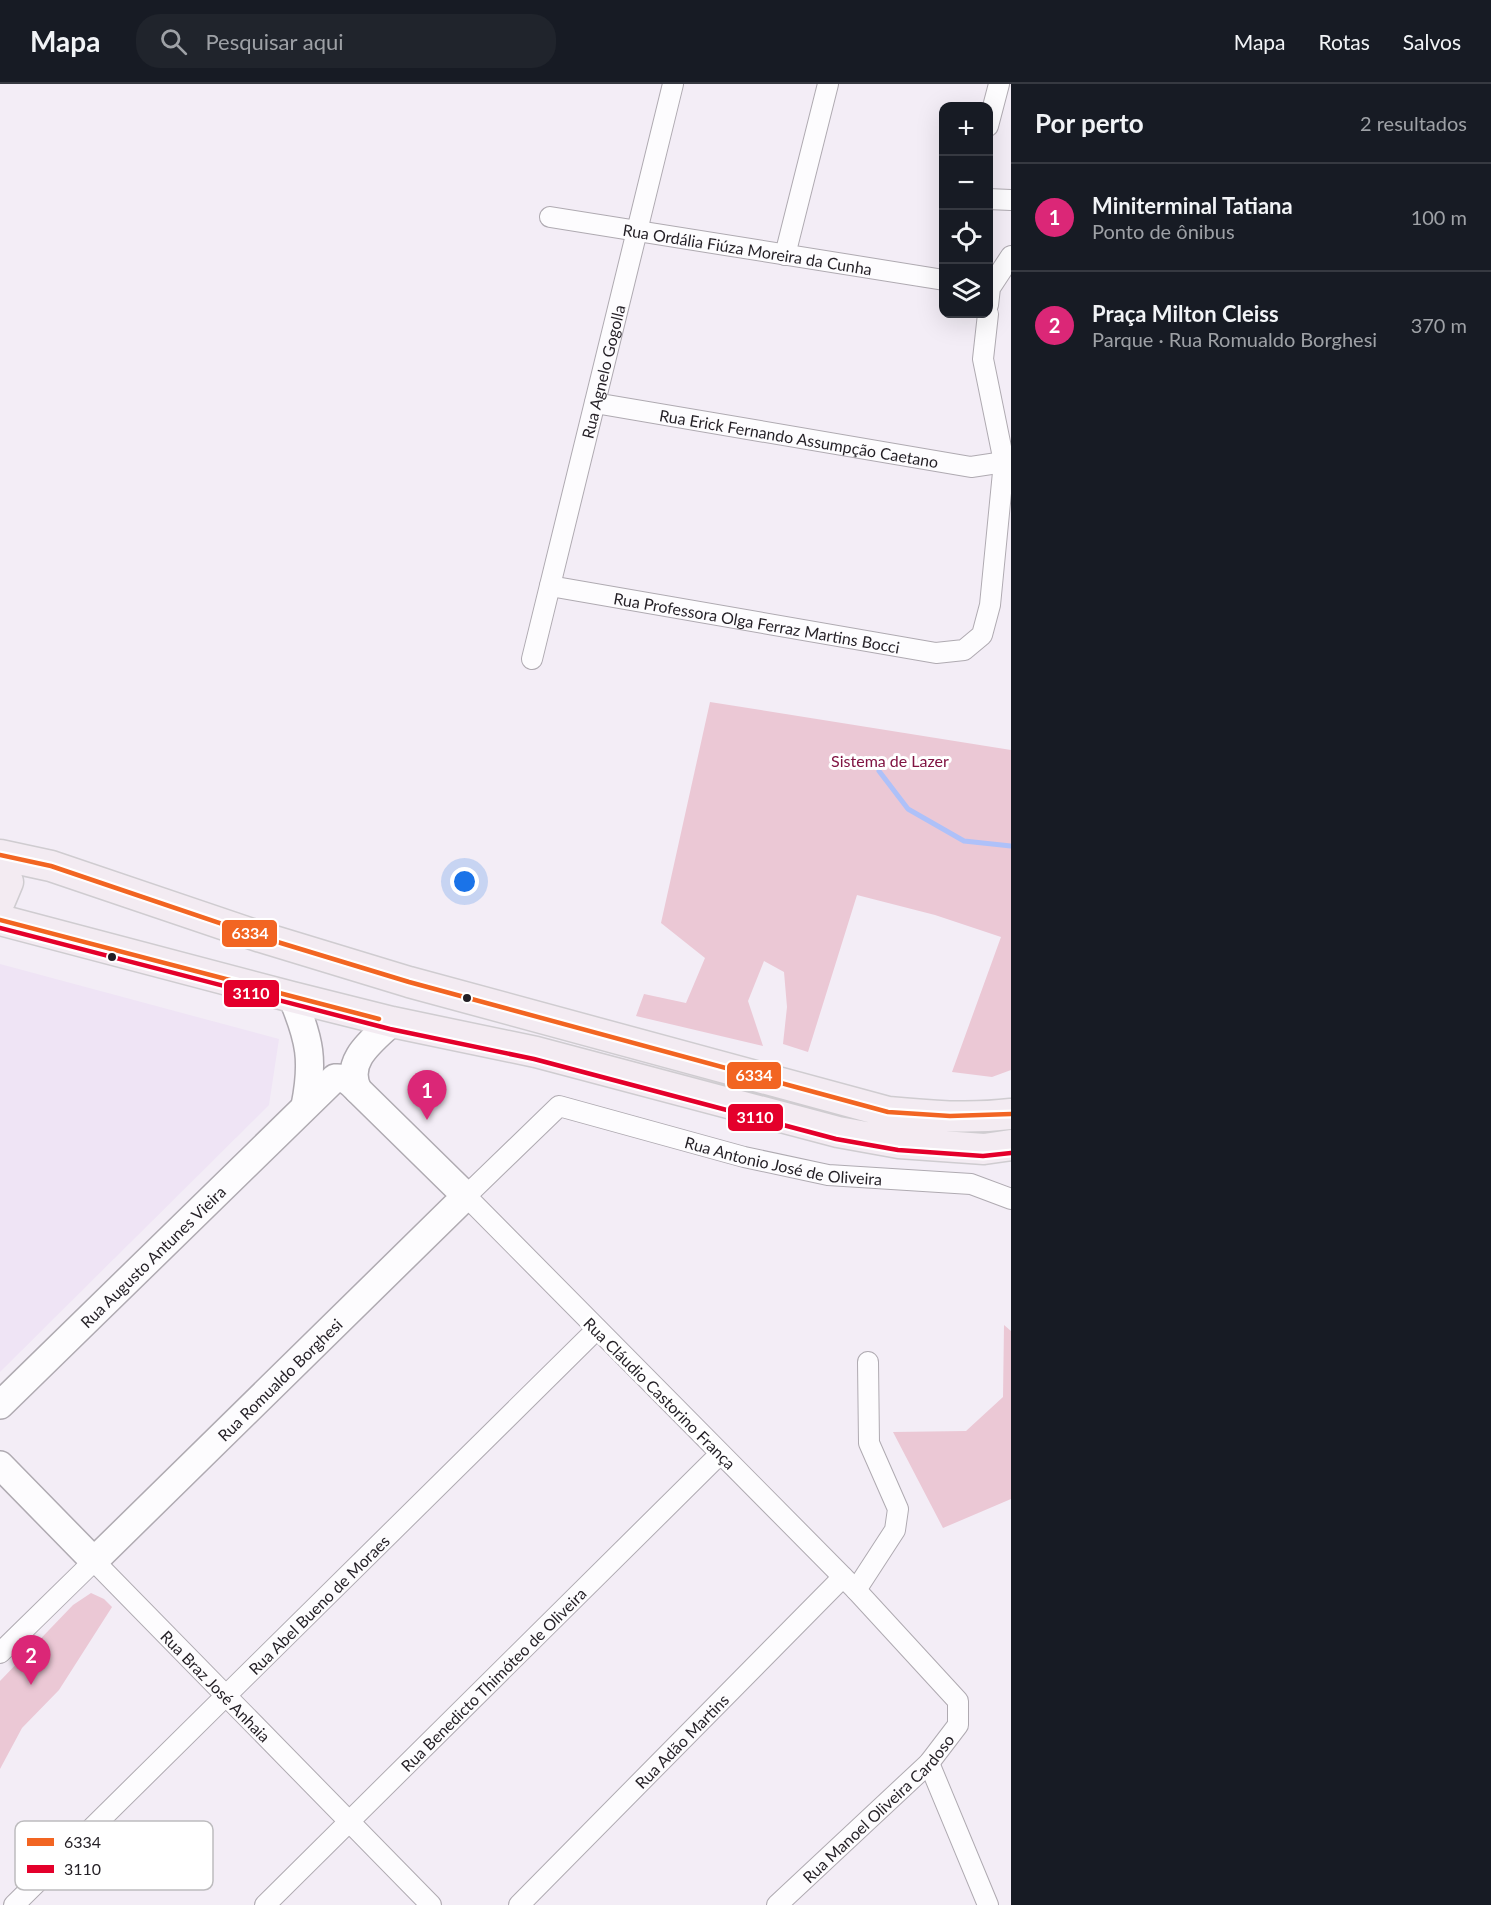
<!DOCTYPE html>
<html lang="pt">
<meta charset="utf-8">
<style>
:root{--surface:#171b24;--page:#20242c;--text:#f1f3f6;--muted:#9ea1a6;--line:#363941;--accent:#db2777}
body{margin:0;font-family:Lato,sans-serif;background:var(--page);color:var(--text)}
.controls{position:absolute;right:18px;top:18px;display:grid;overflow:hidden;border-radius:12px;box-shadow:0 6px 24px #0002}
.controls button{width:54px;height:54px;display:grid;place-items:center;padding:0;border:0;border-bottom:2px solid var(--line);background:var(--surface);color:var(--text);font:30px sans-serif}
.you{position:absolute;left:465px;top:798px;width:21px;height:21px;margin:-15px;border:4px solid #fff;border-radius:50%;background:#1a73e8;box-shadow:0 0 0 9px #1a73e833}
.badge{display:grid;place-items:center;width:39px;height:39px;border-radius:50%;background:var(--accent);color:#fff;font-size:20px;font-weight:700}
.pin{position:absolute;translate:-50% -50px;filter:drop-shadow(0 2px 3px #0008)}
.pin::after{content:'';position:absolute;top:32px;width:21px;height:18px;background:inherit;clip-path:polygon(0 0,100% 0,50% 100%)}
.list{margin:0;padding:0;list-style:none}
h2{display:flex;justify-content:space-between;align-items:center;height:78px;margin:0;padding:0 24px;font-size:26px}
h2 small{font-size:20px;font-weight:400;color:var(--muted)}
.list li{display:grid;grid-template-columns:39px 1fr auto;gap:18px;align-items:center;box-sizing:border-box;height:108px;padding:0 24px;border-top:2px solid var(--line)}
.list b{display:block;font-size:22px;white-space:nowrap}
.list p{margin:0;font-size:20px;white-space:nowrap;color:var(--muted)}
.list em{font-size:20px;font-style:normal;color:var(--muted)}
.icon{flex:none;width:33px;height:33px;fill:none;stroke:currentColor;stroke-width:2;stroke-linecap:round;stroke-linejoin:round}
.map{position:relative;flex:none;width:1011px;height:1821px;overflow:hidden}
header{display:flex;align-items:center;gap:36px;box-sizing:border-box;height:84px;padding:0 30px;background:var(--surface);border-bottom:2px solid var(--line)}
header strong{font-size:28px}
nav{display:flex;gap:33px;margin-inline-start:auto;font-size:21px}
.search{width:420px;height:54px;background:var(--page);display:flex;align-items:center;gap:15px;box-sizing:border-box;padding:0 21px;border-radius:24px;color:var(--muted);font-size:22px}
main{display:flex}
aside{flex:1;background:var(--surface)}
.map>svg:first-child{display:block}
.built{fill:#efe4f5}
.green{fill:#ebc8d5}
.lines{fill:none;stroke-linecap:round;stroke-linejoin:round}
.stream{stroke:#aec1f9;stroke-width:5}
.street-casing{stroke:#afaab1;stroke-width:22}
.secondary-casing{stroke:#afaab1;stroke-width:30}
.primary-casing{stroke:#cfccd0;stroke-width:33}
.street{stroke:#fdfcfe;stroke-width:20}
.secondary{stroke:#fdfcfe;stroke-width:27}
.primary{stroke:#f3ebf2;stroke-width:30}
.bus-1-casing{stroke:#fff;stroke-width:9}
.bus-2-casing{stroke:#fff;stroke-width:9}
.bus-1{stroke:#f26522;stroke-width:4.5}
.bus-2{stroke:#e4002b;stroke-width:4.5}
.bus-dot{fill:#231f25;stroke:#fff;stroke-width:2}
.labels{text-anchor:middle;dominant-baseline:central;stroke-width:6;stroke-linejoin:round;paint-order:stroke}
.street-label{font-size:16px;fill:#231f25;stroke:#fff}
.park-label{font-size:16px;fill:#801443;stroke:#fff}
.key{fill:#fff;stroke:#bdbcbe;stroke-width:1.5}
.key-label{font-size:16px;fill:#231f25}
.line-badge{stroke:#fff;stroke-width:2}
.badge-label{font-size:16px;text-anchor:middle;font-weight:bold;fill:#fff}
</style>
<header>
<strong>Mapa</strong>
<div class="search"><svg class="icon" aria-label="search" viewBox="0 0 24 24"><circle cx="10" cy="10" r="6"/><path d="M15 15l6 6"/></svg>Pesquisar aqui</div>
<nav><a>Mapa</a><a>Rotas</a><a>Salvos</a></nav>
</header>
<main>
<div class="map">
<svg width="1011" height="1821" viewBox="0 0 1011 1821">
<rect width="100%" height="100%" fill="#f3edf6"/>
<path class="built" d="M0,880L279,955L269,1021L0,1288Z"/>
<path class="green" d="M710,618L1011,666V986L992,993L952,988L1001,853L935,831L857,811L808,968L783,960L787,923L784,888L764,877L748,917L763,962L636,932L644,910L686,919L705,874L661,839Z
M1004,1241L1011,1247V1415L943,1444L893,1348L966,1347L1003,1313Z
M91,1509L104,1515L112,1523L59,1606L22,1644L0,1685V1597L73,1521Z"/>
<g class="lines">
<path class="stream" d="M879,687L908,725L964,757L1011,762"/>
<defs>
<g id="street">
<path d="M988,42L999,0"/>
<path d="M988,115L1011,116"/>
<path id="s1" d="M550,133L944,196"/>
<path d="M785,171L828,0"/>
<path d="M988,221L990,204L1011,172"/>
<path id="s2" d="M595,319L971,383L1004,378"/>
<path id="s3" d="M550,502L936,569L964,566L982,551L990,521L1004,378L983,275L988,230"/>
<path id="s4" d="M532,575L673,0"/>
<path d="M856,1506L895,1446L898,1425L869,1359L868,1278"/>
<path id="s5" d="M0,1569L94,1477L431,1821"/>
<path d="M929,1679L988,1821"/>
<path id="s6" d="M14,1821L597,1245"/>
<path id="s7" d="M265,1821L720,1370"/>
<path id="s8" d="M519,1821L843,1493"/>
<path id="s9" d="M777,1821L929,1679L958,1641V1617L856,1506L466,1112L559,1022L744,1073L828,1091L971,1100L1011,1115"/>
</g>
<g id="secondary">
<path d="M292,913C310,956 314,977 305,1022"/>
<path id="s10" d="M0,1321L335,994C346,993 351,999 358,1006"/>
<path id="s11" d="M0,1381L94,1477L466,1112L358,1006C343,977 373,956 392,938"/>
</g>
<path id="primary" d="M0,771L51,782L261,853L409,898L888,1028C929,1032 970,1035 1011,1030
M0,784L4,787L8,798L0,817
M0,836L292,913L392,938L536,968L838,1048L899,1059L984,1065L1011,1061"/>
</defs>
<use href="#street" class="street-casing"/>
<use href="#secondary" class="secondary-casing"/>
<use href="#primary" class="primary-casing"/>
<use href="#street" class="street"/>
<use href="#secondary" class="secondary"/>
<use href="#primary" class="primary"/>
<defs>
<path id="bus-1" d="M0,771L51,782L261,853L409,898L888,1028L950,1032L1011,1030
M0,836L379,935"/>
<path id="bus-2" d="M0,844L390,945L534,975L836,1055L898,1066L983,1072L1011,1069"/>
</defs>
<use href="#bus-1" class="bus-1-casing"/>
<use href="#bus-2" class="bus-2-casing"/>
<use href="#bus-1" class="bus-1"/>
<use href="#bus-2" class="bus-2"/>
</g>
<g class="bus-dot">
<circle cx="112" cy="873" r="5"/>
<circle cx="467" cy="914" r="5"/>
</g>
<g class="labels">
<g class="street-label">
<text stroke="none"><textPath href="#s1" startOffset="200">Rua Ordália Fiúza Moreira da Cunha</textPath></text>
<text stroke="none"><textPath href="#s4" startOffset="296">Rua Agnelo Gogolla</textPath></text>
<text stroke="none"><textPath href="#s2" startOffset="207">Rua Erick Fernando Assumpção Caetano</textPath></text>
<text stroke="none"><textPath href="#s3" startOffset="210">Rua Professora Olga Ferraz Martins Bocci</textPath></text>
<text stroke="none"><textPath href="#s9" startOffset="1346">Rua Antonio José de Oliveira</textPath></text>
<text stroke="none"><textPath href="#s10" startOffset="213">Rua Augusto Antunes Vieira</textPath></text>
<text stroke="none"><textPath href="#s11" startOffset="394">Rua Romualdo Borghesi</textPath></text>
<text transform="translate(660 1309) rotate(45)">Rua Cláudio Castorino França</text>
<text stroke="none"><textPath href="#s6" startOffset="428">Rua Abel Bueno de Moraes</textPath></text>
<text stroke="none"><textPath href="#s7" startOffset="321">Rua Benedicto Thimóteo de Oliveira</textPath></text>
<text stroke="none"><textPath href="#s5" startOffset="306">Rua Braz José Anhaia</textPath></text>
<text stroke="none"><textPath href="#s8" startOffset="231">Rua Adão Martins</textPath></text>
<text stroke="none"><textPath href="#s9" startOffset="140">Rua Manoel Oliveira Cardoso</textPath></text>
</g>
<g class="park-label">
<text x="890" y="676">Sistema de Lazer</text>
</g>
</g>
<rect x="15" y="1737" width="198" height="69" rx="9" class="key"/>
<rect x="27" y="1754" width="27" height="8" fill="#f26522"/>
<rect x="27" y="1781" width="27" height="8" fill="#e4002b"/>
<g class="key-label">
<text x="64" y="1764">6334</text>
<text x="64" y="1791">3110</text>
</g>
<g class="line-badge">
<rect x="221" y="835" width="57" height="29" rx="6" fill="#f26522"/>
<rect x="223" y="895" width="57" height="29" rx="6" fill="#e4002b"/>
<rect x="726" y="977" width="56" height="29" rx="6" fill="#f26522"/>
<rect x="727" y="1019" width="57" height="29" rx="6" fill="#e4002b"/>
</g>
<g class="badge-label">
<text x="250" y="855">6334</text>
<text x="251" y="915">3110</text>
<text x="754" y="997">6334</text>
<text x="755" y="1039">3110</text>
</g>
</svg>
<div class="controls">
<button>+</button>
<button>−</button>
<button><svg class="icon" aria-label="locate" viewBox="0 0 24 24"><circle cx="12" cy="12" r="6"/><path d="M12 2v4M12 18v4M2 12h4M18 12h4"/></svg></button>
<button><svg class="icon" aria-label="layers" viewBox="0 0 24 24"><path d="M12 4l9 5-9 5-9-5zM3 14l9 5 9-5"/></svg></button>
</div>
<div class="you"></div>
<div class="pin badge" style="left:427px;top:1036px">1</div>
<div class="pin badge" style="left:31px;top:1601px">2</div>
</div>
<aside>
<h2>Por perto<small>2 resultados</small></h2>
<ul class="list">
<li><span class="badge">1</span><div><b>Miniterminal Tatiana</b><p>Ponto de ônibus</p></div><em>100 m</em></li>
<li><span class="badge">2</span><div><b>Praça Milton Cleiss</b><p>Parque · Rua Romualdo Borghesi</p></div><em>370 m</em></li>
</ul>
</aside>
</main>
